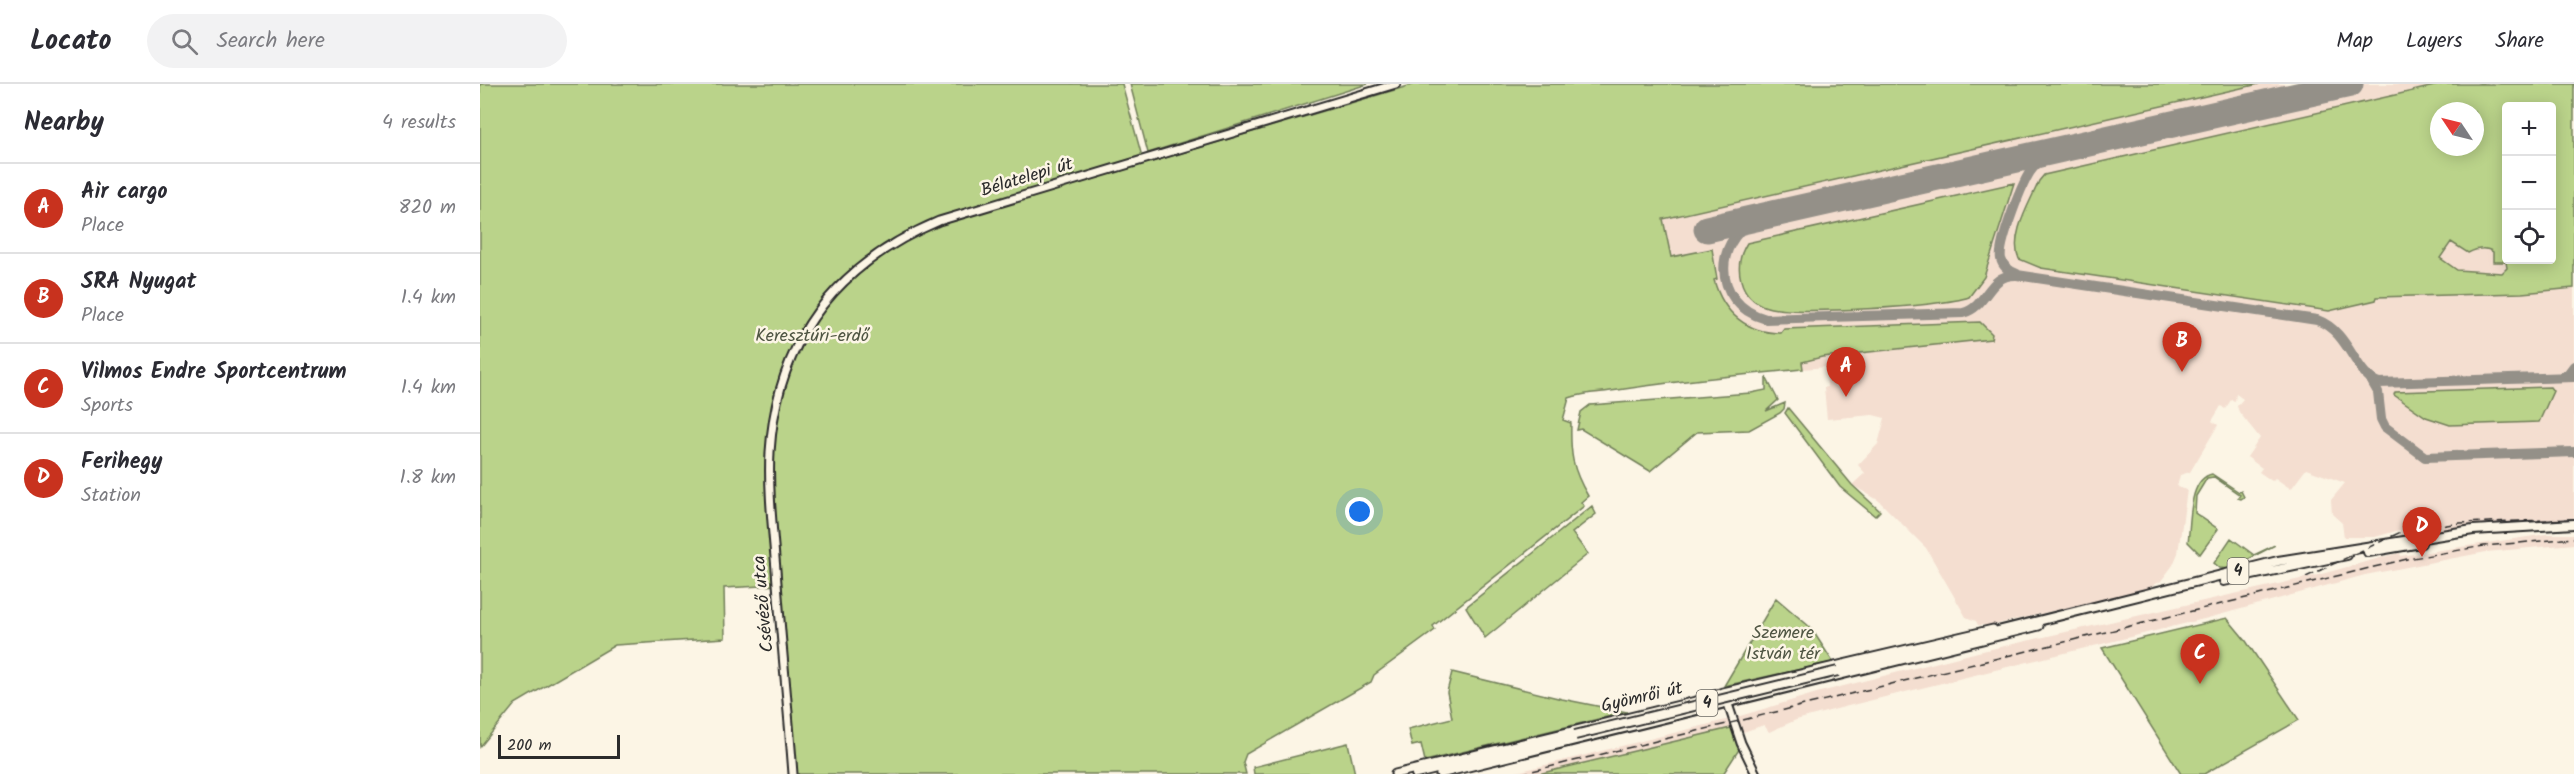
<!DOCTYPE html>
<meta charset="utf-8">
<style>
:root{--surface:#fff;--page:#f2f2f3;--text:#2b2b33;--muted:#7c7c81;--line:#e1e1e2;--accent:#c8321e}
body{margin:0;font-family:Kalam,sans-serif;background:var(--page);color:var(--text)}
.controls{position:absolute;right:18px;top:18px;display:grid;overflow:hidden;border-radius:6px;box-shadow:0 3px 15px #0003}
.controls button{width:54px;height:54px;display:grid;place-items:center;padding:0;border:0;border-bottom:2px solid var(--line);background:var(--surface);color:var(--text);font:30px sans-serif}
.compass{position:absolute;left:1950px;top:18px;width:54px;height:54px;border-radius:50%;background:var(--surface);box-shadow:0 3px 15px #0003;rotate:305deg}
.scale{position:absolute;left:18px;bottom:15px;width:122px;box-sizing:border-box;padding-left:6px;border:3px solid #2b2b2b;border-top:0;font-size:16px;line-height:21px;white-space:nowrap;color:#2b2b2b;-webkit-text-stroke:4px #fcf5e5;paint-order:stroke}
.you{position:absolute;left:880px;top:428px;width:21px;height:21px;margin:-15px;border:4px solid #fff;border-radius:50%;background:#1a73e8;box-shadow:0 0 0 9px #1a73e833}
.badge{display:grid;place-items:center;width:39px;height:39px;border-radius:50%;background:var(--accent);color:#fff;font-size:20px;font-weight:700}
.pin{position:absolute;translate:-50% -50px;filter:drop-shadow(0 2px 3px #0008)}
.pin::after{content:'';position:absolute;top:32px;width:21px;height:18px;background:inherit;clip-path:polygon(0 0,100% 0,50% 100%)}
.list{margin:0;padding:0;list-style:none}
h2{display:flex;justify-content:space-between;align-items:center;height:78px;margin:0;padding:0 24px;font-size:26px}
h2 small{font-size:20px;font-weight:400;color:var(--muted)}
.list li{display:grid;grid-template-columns:39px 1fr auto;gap:18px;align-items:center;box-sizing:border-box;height:90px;padding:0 24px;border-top:2px solid var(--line)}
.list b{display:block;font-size:22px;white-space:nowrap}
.list p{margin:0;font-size:20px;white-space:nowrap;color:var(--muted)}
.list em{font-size:20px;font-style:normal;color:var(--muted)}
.icon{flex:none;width:33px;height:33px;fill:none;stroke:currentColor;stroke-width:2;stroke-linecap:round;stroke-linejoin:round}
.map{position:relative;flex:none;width:2094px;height:690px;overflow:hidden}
header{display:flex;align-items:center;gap:36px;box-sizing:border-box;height:84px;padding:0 30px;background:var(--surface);border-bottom:2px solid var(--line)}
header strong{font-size:28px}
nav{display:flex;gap:33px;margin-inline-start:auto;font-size:21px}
.search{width:420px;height:54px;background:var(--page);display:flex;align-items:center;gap:15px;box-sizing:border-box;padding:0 21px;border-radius:33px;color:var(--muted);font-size:22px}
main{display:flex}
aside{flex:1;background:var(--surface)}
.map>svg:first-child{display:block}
.built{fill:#f4ded0;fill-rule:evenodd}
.green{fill:#bad38a;stroke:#727f5a;stroke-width:1.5;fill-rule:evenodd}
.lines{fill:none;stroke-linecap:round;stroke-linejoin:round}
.taxiway{stroke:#949088;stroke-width:10}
.runway{stroke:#949088;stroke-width:27}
.secondary-casing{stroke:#2b2b2b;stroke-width:11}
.primary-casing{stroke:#2b2b2b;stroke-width:12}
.secondary{stroke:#fcf5e5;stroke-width:7}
.primary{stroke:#fcf5e5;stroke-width:8}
.rail{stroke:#2b2b2b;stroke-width:1.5;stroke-dasharray:9 4.5;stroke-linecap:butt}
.primary-bridge-casing{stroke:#2b2b2b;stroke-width:12;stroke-linecap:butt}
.primary-bridge{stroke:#fcf5e5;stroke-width:8}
.labels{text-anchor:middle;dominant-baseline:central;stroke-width:5;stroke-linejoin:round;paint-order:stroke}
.shield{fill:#fcf5e5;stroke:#6a6863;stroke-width:1.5}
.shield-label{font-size:16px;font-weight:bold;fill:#2b2b2b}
.street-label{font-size:18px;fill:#2b2b2b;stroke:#fcf5e5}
.park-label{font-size:18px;fill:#4f5543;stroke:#fcf5e5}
</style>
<header>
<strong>Locato</strong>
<div class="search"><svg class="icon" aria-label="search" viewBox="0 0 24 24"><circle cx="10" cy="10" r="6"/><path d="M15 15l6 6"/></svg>Search here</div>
<nav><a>Map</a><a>Layers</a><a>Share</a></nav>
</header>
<main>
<aside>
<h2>Nearby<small>4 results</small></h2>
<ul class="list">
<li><span class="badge">A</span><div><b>Air cargo</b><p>Place</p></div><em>820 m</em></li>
<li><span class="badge">B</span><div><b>SRA Nyugat</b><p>Place</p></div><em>1.4 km</em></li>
<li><span class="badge">C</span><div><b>Vilmos Endre Sportcentrum</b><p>Sports</p></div><em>1.4 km</em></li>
<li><span class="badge">D</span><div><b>Ferihegy</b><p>Station</p></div><em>1.8 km</em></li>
</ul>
</aside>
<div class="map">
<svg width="2094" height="690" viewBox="0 0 2094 690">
<rect width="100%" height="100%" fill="#fcf5e5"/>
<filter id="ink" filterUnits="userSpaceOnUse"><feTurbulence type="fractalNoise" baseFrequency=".0167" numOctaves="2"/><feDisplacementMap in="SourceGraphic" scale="12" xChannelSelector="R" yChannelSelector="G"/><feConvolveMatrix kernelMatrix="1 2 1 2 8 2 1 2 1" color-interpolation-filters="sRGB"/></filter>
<g filter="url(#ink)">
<path class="built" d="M1119,0H2094V437L1976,445L1922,453L1920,446L1895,453H1864L1862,439L1852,430L1851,416L1865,399L1826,385L1811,405L1795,394L1792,397L1779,388L1782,384L1767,373L1780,354L1759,328L1757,322L1763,315L1756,310L1755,317L1751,316L1745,325L1741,322L1732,337L1738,341L1710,388L1700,391L1697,403L1707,406L1698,469L1693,481L1681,497L1667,505L1513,541H1498L1496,537L1486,533L1446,464L1398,416L1372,401L1385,389L1378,381L1398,360L1405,334L1393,331L1347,335L1344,304L1347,303L1346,283L1221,294L1166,300L1117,310L1104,308L960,359L889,121L981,79L979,74ZM2026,22H2072V176H2026ZM1959,27H1995V63H1959Z
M2067,450H2094V460L2006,468L1885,491L1728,534L1364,623L1316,636L1289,648L1284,641L1257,650L1255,643L1058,690H1029L1250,635L1340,608L1498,568L1838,491L1907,472L1920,469L1921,472Z"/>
<path class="green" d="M0,0H642L664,80L935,0H1779L1183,135L1191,173L1232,165L1237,195L1234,196C1243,229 1267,249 1301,249L1304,245L1500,238L1512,250L1511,255L1342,273L1322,278L1323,285C1261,291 1199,296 1138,306C1121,309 1105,308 1089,314L1083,336L1091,339C1090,369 1092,385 1108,412L1101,418L1104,422L953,542L955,546L894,591L891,598L766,670L763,678L766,690H316L301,501L244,504L245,554L135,561L35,620L0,663Z
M650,0H888L668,69Z
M1963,0H2094V204L2042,209L1897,213L1896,216L1849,227L1561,184L1539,175C1529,151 1550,119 1559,97L1564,91ZM2072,22V176H2026V22ZM1959,27H1995V63H1959ZM1971,158L1988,169C1996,165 2006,163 2013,168V178H2026L2027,184L2022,189L1977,186L1960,174Z
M1534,99L1504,193L1489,213C1461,223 1314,231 1287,223C1258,214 1253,181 1267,159Z
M1286,293L1298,316L1286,327L1305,319L1304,325L1300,329L1269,346L1217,348L1170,387L1101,345L1097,346L1101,328L1110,321L1271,309L1286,306Z
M2070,303L2073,307L2059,338L1970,341L1946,333L1914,311L1915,308Z
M1308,324L1372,401L1400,427L1395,432L1360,403L1305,329Z
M1732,390L1759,408L1761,407L1764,413L1761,415L1758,414L1760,411L1734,393L1727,394L1716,412L1715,429L1738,445L1720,470L1708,458C1711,439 1708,395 1732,390Z
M1112,422L1116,430L1092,449L1108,470L1005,554L986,523Z
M1751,454L1774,471L1795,461L1750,485L1740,484L1734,479Z
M1296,514L1331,544L1353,578L1244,602Z
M1747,534L1766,557L1819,636L1724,690H1701L1622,564Z
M972,588L1082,615L1147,628L945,677L941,660L932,662L928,645L972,634L967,608Z
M1255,643L1262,661L1243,690H1058Z
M868,659L875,690H774L773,683Z"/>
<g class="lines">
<path class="taxiway" d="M1285,131C1232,150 1229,219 1286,235L1483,229C1509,222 1507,190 1537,191L1837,236C1870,248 1874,290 1899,299L2094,293
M1537,190C1529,187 1523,183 1521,175C1518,161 1543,95 1553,84C1561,74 1572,68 1584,64
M2081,293L2088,290L2094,282
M1890,294L1898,308L1901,335L1905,343L1945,373L2094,368"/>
<path class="runway" d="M1227,145L1870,0"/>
<defs>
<path id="secondary" d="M1247,617L1261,659L1276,690
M313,690C308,622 301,554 296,486C293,447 288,407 290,368C297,255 357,180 459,137L916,0
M915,690L1224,615L1243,608L1513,545
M960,690L1559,542"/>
<path id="primary" d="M1888,468L1941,459
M1744,497L1867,471
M1358,587L1798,477L1993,446L2094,440
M936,690L1095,651"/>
</defs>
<use href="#secondary" class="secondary-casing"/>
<use href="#primary" class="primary-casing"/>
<use href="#secondary" class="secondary"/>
<use href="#primary" class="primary"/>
<path class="rail" d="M1826,493L1921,448L1980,439L2094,435
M1040,690L1927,475L2004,462L2094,454"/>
<defs>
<path id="primary-bridge" d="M1095,651L1358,587"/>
</defs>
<use href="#primary-bridge" class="primary-bridge-casing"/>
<use href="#primary-bridge" class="primary-bridge"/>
</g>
</g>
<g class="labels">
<g class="shield">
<rect x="1747.5" y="474" width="21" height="26" rx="4.5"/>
<rect x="1216.5" y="606" width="21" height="26" rx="4.5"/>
</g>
<g class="shield-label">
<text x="1758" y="487">4</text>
<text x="1227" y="619">4</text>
</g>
<g class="street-label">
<text transform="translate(547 94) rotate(-17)">Bélatelepi út</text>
<text transform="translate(284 520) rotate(-95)">Csévéző utca</text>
<text transform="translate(1162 614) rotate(-13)">Gyömrői út</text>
</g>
<g class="park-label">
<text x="332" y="252">Keresztúri-erdő</text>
<text x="1303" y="549">Szemere<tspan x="1303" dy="21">István tér</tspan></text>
</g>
</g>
</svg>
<div class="controls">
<button>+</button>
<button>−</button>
<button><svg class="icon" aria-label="locate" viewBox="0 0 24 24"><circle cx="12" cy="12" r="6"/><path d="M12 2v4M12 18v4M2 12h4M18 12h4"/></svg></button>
</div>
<svg class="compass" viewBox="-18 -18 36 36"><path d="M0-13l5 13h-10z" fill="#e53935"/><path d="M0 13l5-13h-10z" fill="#7c7c81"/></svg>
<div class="scale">200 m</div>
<div class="you"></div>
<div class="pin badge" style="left:1366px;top:313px">A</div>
<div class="pin badge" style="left:1702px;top:288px">B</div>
<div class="pin badge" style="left:1720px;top:600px">C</div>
<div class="pin badge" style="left:1942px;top:473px">D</div>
</div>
</main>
